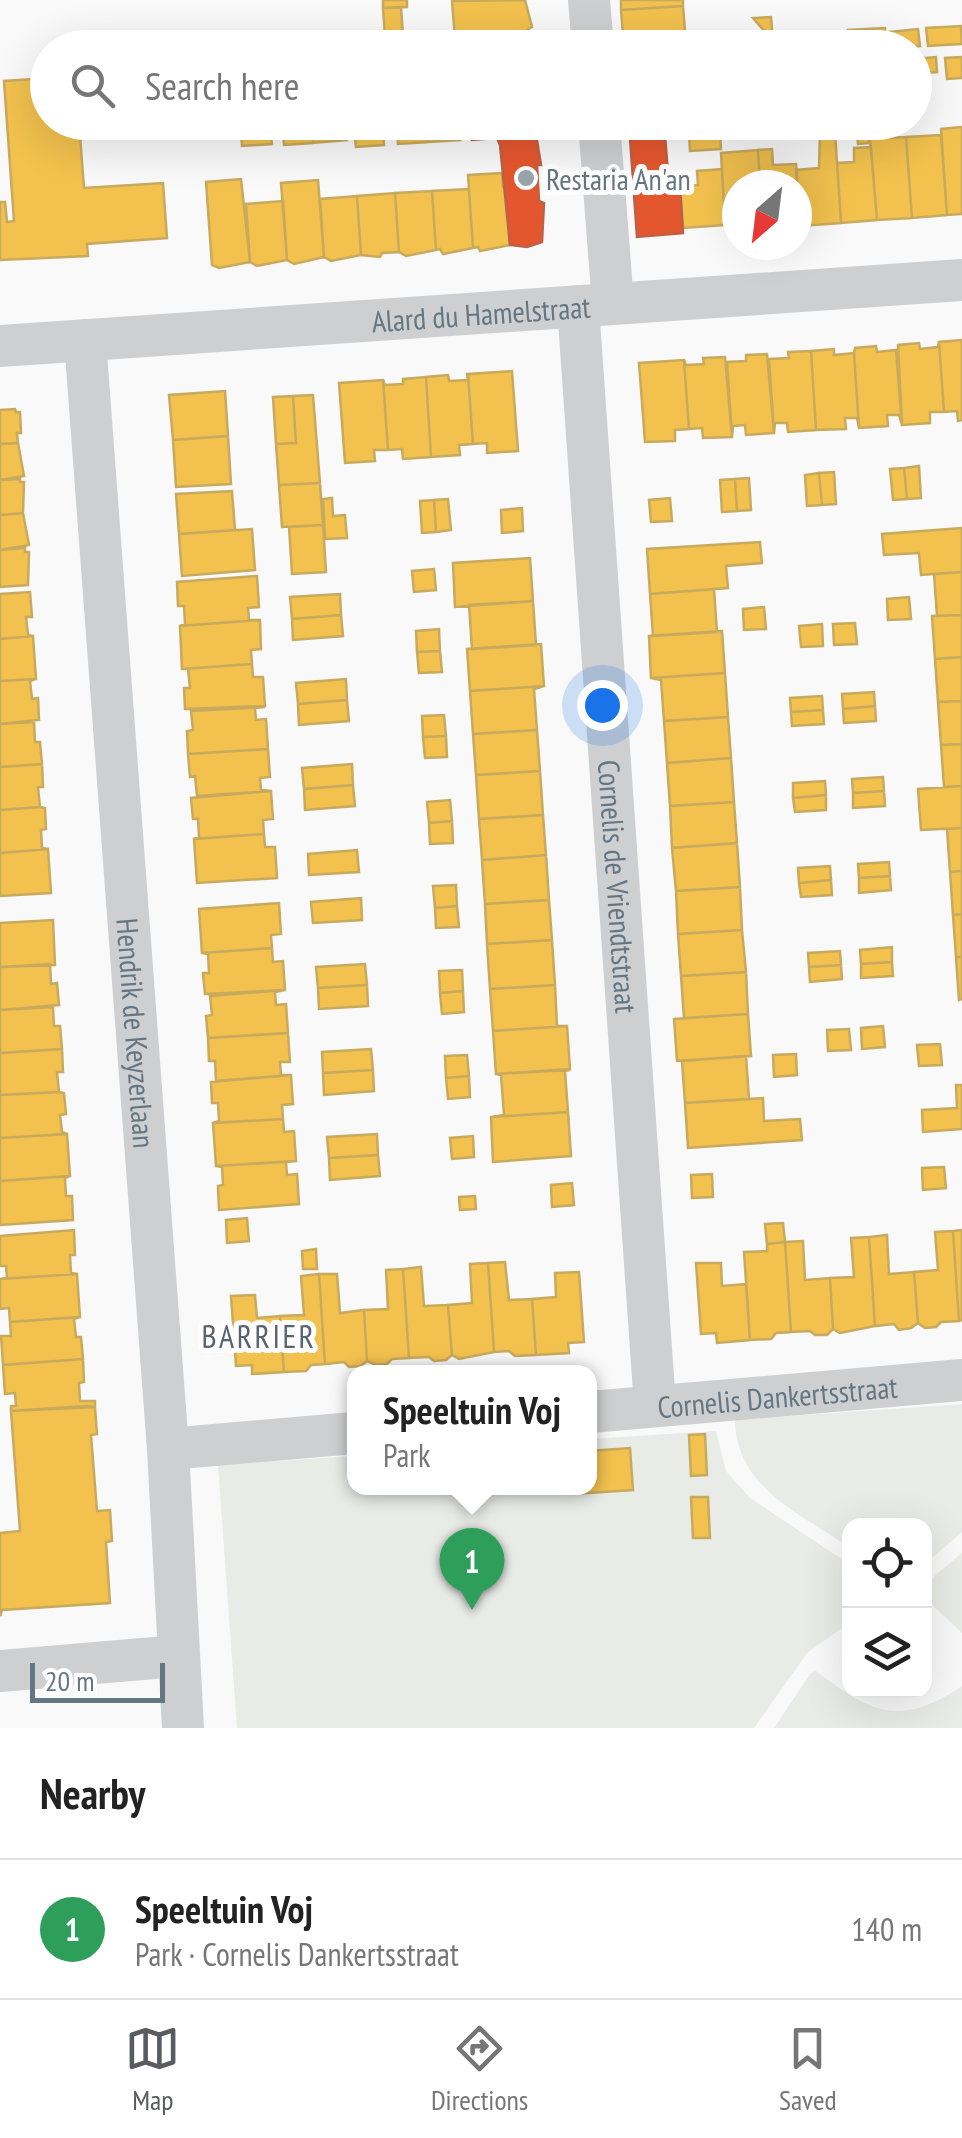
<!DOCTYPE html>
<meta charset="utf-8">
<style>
:root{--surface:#fff;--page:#f2f2f2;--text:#222;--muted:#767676;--line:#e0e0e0;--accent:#585c60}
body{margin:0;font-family:"PT Sans Narrow",sans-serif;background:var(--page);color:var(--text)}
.controls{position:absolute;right:30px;bottom:30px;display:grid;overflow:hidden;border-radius:20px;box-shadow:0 10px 40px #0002}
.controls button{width:90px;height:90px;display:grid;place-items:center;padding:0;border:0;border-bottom:2px solid var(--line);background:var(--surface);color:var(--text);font:50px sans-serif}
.compass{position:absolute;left:722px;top:170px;width:90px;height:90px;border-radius:50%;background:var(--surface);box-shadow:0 10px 40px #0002;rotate:208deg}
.scale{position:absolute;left:30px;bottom:25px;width:135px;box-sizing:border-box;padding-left:10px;border:5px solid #657683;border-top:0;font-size:28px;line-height:35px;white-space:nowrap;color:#657683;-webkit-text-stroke:8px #fff;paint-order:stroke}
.you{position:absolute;left:602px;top:705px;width:35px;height:35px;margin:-25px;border:8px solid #fff;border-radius:50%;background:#1a73e8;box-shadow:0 0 0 15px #1a73e833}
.badge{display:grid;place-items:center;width:65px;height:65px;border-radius:50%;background:var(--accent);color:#fff;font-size:32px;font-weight:700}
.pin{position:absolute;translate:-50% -82px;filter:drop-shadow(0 2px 5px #0008)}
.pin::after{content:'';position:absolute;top:52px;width:35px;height:30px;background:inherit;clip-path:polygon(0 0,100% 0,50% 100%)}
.popup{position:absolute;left:347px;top:1365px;width:250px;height:130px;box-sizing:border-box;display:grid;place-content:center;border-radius:20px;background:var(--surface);filter:drop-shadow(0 2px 8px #0005);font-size:32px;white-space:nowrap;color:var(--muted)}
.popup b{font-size:38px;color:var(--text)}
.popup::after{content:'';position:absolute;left:50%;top:100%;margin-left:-20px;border:20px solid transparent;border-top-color:var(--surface)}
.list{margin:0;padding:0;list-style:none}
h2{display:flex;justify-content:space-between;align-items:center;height:130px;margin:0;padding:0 40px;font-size:42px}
h2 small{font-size:32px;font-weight:400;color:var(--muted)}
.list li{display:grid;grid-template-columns:65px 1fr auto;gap:30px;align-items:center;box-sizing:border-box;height:140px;padding:0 40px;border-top:2px solid var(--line)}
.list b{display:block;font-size:38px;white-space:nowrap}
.list p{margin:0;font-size:32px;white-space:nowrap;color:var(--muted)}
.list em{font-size:32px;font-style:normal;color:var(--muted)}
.icon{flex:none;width:55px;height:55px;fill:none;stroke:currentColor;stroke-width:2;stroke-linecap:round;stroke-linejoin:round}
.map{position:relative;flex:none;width:962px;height:1728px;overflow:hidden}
.search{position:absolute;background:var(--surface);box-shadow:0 10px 40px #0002;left:30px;right:30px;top:30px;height:110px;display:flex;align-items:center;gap:25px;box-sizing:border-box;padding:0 35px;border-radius:55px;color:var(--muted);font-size:38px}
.sheet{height:270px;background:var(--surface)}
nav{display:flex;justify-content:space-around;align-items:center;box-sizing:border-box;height:140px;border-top:2px solid var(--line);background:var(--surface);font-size:28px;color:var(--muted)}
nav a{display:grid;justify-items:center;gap:5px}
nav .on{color:var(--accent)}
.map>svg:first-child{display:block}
.green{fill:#e8ebe6}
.homes{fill:#f2c14e;stroke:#c8aa5e;stroke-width:2.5}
.shops{fill:#e4572e;stroke:#be6048;stroke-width:2.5}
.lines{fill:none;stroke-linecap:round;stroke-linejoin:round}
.minor{stroke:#cecfd0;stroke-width:42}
.poi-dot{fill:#99a4ac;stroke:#fff;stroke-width:4}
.labels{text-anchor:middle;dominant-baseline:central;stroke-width:10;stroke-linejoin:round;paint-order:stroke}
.poi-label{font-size:30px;fill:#657683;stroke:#fff;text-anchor:start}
.street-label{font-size:30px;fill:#657683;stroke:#fff}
.neighbourhood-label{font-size:32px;letter-spacing:2.5px;fill:#57646e;stroke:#fff}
</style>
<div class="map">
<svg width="962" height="1728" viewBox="0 0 962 1728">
<rect width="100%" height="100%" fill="#f9f9f9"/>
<path class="green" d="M962,1404V1532L925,1564L924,1526H850L849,1547C800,1514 736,1487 735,1420Z
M716,1431L726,1471L750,1498L849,1564V1623L807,1653L754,1728H237L218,1465L354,1456V1488H590V1439Z
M962,1553V1633L924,1597L925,1584Z
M816,1671C871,1713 900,1728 962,1686V1728H774L811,1673Z"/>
<path class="homes" d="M383,0H407V7L383,8Z
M525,0L532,27L527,30L528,33L455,39L452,1Z
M621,0H683V6L621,10Z
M683,6L686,42L624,47L621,10Z
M401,7L403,36L385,37L383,8Z
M771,17L773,41L753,18Z
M961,26L962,44L928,46L926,28Z
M885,28L886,48H849L848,30Z
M918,29L920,46L890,48L888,32Z
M839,32L840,48H812L811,35Z
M528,33L533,48H448L447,40Z
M811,35L812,48H784L783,38Z
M686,42V48H624V47Z
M936,57L937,72L914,74V59Z
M962,57V78L947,79L945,58Z
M48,78V122H79L84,188L163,183L167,238L87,244L88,256L0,260V202H5L7,222L14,221L4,81Z
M211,122H239L240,133L212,135Z
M346,122L347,140L313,143L312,125Z
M856,122H867L869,143L858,144Z
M458,123L460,140L428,142L427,125Z
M312,125L313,143L284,145L283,127Z
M427,125L428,142L398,144L397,127Z
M383,127L384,145L356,147L354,129Z
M962,127V214L947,215L941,129Z
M270,128L272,144L242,146L241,130Z
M720,132L721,149L690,151L689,134Z
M835,132L841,223L800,226L796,170L819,168L820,133Z
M941,135L947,215L912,218L906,137Z
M906,137L912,218L877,220L870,139Z
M871,147L877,220L841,223L837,163L854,162V148Z
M772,149L773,165L796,164L800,220L797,221V185H760L758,150Z
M758,150L760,185H737V224L725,225L721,153Z
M722,169L725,225L683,228L680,186L698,185L697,171Z
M502,173L503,187H506L510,245L480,251L478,247L473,248L468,175Z
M241,179L250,262L219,268L212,265L206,182Z
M318,180L324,257L294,264L287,260L281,183Z
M469,189L473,248L443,254L440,249L436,250L432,191Z
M432,191L436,250L406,256L399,252L395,193Z
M395,193L399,252L382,253L380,257L361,255L357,196Z
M357,196L361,255L331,261L324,257L320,199Z
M283,201L287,260L257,266L250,262L246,204Z
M962,340V420L958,421L957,411L944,412L939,342Z
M939,342L944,412H930V423L902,425L898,345L919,343L920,349L938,347Z
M876,346L877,352L896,350L902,425L899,415H887L888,426L859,428L854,353L855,348Z
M834,349V355L854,353L859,428L857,418H845L846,429L816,430L811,351Z
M811,351L816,430L788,432L787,423H775L774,433L769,359L789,358L788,352Z
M767,354L774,433L746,435L745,425L733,426L732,437L727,362L746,361V355Z
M725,357L732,437L703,438L702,428L689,429L684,360L686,365L704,364L703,358Z
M684,360L689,429L675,430V441L645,442L639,363Z
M512,371L518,451L487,453V443L473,444L468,374Z
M467,374H468L473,444L459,445L460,455L431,457L426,377L448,375L449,381L468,380Z
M426,377L431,457L403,459L402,449L388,450L383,380L385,385L403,384V379Z
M383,380L388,450H374L375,461L345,463L339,383Z
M225,391L228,436L173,440L169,395Z
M313,395L320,483L279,485L276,444L296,443L293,396Z
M293,396L296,443L276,444L273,397Z
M15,409L16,412H20L21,433H17L18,443L0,444V410Z
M228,436L231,484L176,487L173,440Z
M18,443L24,476L0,480V444Z
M919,466L921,498L907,499L904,468Z
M904,468L907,499L893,500L890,469Z
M834,472L836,504L822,505L819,473Z
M819,473L822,505L807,506L805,475Z
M749,478L751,510L737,511L735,479Z
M20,479V482H24L23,513L0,515V480Z
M735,479L737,511L722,512L720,480Z
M320,483L323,525L282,527L279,485Z
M232,491L235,530L179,534L176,494Z
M332,498L333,516L345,515L347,538L325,539L323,499Z
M670,498L672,521L651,522L649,500Z
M448,499L451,530L436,532L434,500Z
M434,500L436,532L422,533L420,501Z
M522,508L523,531L502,533L501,510Z
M23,513L29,545L0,550V515Z
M323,525L326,572L292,574L289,527Z
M962,528V572L921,575L919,553L884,555L882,534Z
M252,529L255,570L182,576L179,534Z
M760,542L762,563L726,566L728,588L650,594L647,549Z
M25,548V552H29L28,585L0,587V550Z
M530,558L533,601L455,607L453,563Z
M434,569L436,590L414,592L412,571Z
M962,572V615L937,616L934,574Z
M257,576L259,607L248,608L249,620H260L180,626L185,624L184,606H178L177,582Z
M714,589L717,632L653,636L650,594Z
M30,592L32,617H26L28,635L33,636L0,639V594Z
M340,594L341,615L292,619L290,597Z
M909,597L911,619L888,620L887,599Z
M533,601L536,645L472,649L469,605Z
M764,607L766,629L744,630L743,609Z
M341,615L343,636L293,640L292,619Z
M962,615V657L935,659L932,616Z
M260,620L261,649L251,650L252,664L182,669L180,626Z
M855,623L857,644L834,645L833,624Z
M822,624L823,646L801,647L799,626Z
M439,629L440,651L417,652L416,631Z
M722,631L725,673L651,678L649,636Z
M33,636L36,679L0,681V639Z
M541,644L544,686L470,691L467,649Z
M440,651L442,672L419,673L417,652Z
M962,657V701L938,702L935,659Z
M252,664L253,677H263L265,706L185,709L184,688H190L188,669H182Z
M725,673L728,717L664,721L661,680L651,678Z
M36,679L30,681L32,699L38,698L39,720L0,724V681Z
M346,679L347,700L298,704L296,683Z
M544,686L534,689L537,730L473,734L470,691Z
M874,692L875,706L843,709L842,694Z
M822,696L823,710L791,712L790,698Z
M347,700L349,721L299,725L298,704Z
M962,701V744L941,745L938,702Z
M875,706L876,721L844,723L843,709Z
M265,707L255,708L256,720L266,719L268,749L188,754L187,731L193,730L191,711Z
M823,710L824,724L792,726L791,712Z
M444,715L446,736L423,737L422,716Z
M728,717L731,758L667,763L664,721Z
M34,722L35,742H40L42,764L0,767V724Z
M537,730L540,771L476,775L473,734Z
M446,736L447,757L425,758L423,737Z
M962,744V786L944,787L941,745Z
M268,749L270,777L260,778L261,790L271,791L197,796L195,776L190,777L188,754Z
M731,758L734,802L670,806L667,763Z
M42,764L43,787H38L40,807L0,810V767Z
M352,764L353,785L304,789L302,768Z
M540,771L543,815L479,819L476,775Z
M883,777L884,791L853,793L852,779Z
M825,781L826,795L793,798V783Z
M353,785L355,806L305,810L304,789Z
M962,786V828L921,830L918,789Z
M271,791L273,819L263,820L264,834L194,839L199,837L198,819H193L191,798Z
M884,791L885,806L853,808V793Z
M826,795V810L795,812L793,798Z
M450,800L452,821L429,823L427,802Z
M734,802L737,843L672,848L670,806Z
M40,807L45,808L46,829L41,830L42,848L48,849L0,853V810Z
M543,815L546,855L482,860L479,819Z
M452,821L453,843L430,844L429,823Z
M962,828V871L950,872L947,829Z
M264,834L265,847H275L277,878L197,883L194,839Z
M737,843L740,887L676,891L672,848Z
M48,849L51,893L0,896V853Z
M357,850L359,872L309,875L308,854Z
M546,855L549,900L485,904L482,860Z
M889,862L890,876L859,878L858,864Z
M830,866L831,880L799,883L798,868Z
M962,871V914L953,915L950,872Z
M890,876L891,890L859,893V878Z
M831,880L832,895L801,897L799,883Z
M456,885L457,906L435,908L433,886Z
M740,887L742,930L678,934L676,891Z
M361,898L362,920L313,923L311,902Z
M549,900L552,940L487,944L485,904Z
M279,903L281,934L271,935L272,948L202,953L199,909Z
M457,906L459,927L436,928L435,908Z
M962,914V957H956L953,915Z
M53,920L55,965L0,967V923Z
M742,930L746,972L681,976L678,934Z
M552,940L555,985L490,989L487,944Z
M892,947V962L861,964L860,950Z
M272,948L273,962L283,961L285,990L205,994L203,973H209L208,954L202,953Z
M840,951L841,965L809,967L808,953Z
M956,957H962V999L959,1000Z
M892,962L893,976L861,978V964Z
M50,964L51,984L57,983L59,1005L0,1010V967Z
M365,964L367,985L318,988L316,967Z
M841,965L842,979L810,982L809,967Z
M462,970L463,991L440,993L439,971Z
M746,972L748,1014L684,1018L681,976Z
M367,985L368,1006L319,1009L318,988Z
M555,985L557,1026H567L493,1031L490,989Z
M285,990L275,992L276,1005L286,1004L288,1033L208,1038L206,1016L212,1015L210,996Z
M463,991L464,1012L442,1014L440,993Z
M53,1007L54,1026H60L62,1049L0,1053V1010Z
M748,1014L751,1056L677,1061L674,1019Z
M567,1026L570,1069L496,1074L493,1031Z
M883,1026L885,1047L862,1049L861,1028Z
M849,1029L851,1050L828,1051L827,1030Z
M288,1033L290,1062H280L281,1075H291L216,1081L215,1061H209L208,1038Z
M940,1044L942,1065L919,1066L917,1045Z
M62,1049L63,1072H57L59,1092L0,1095V1053Z
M371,1049L373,1070L323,1073L322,1052Z
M796,1054L797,1075L774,1077L773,1055Z
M467,1055L469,1076L446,1078L445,1056Z
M746,1056L749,1099L685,1103L682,1061Z
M373,1070L374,1091L324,1095L323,1073Z
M570,1070L565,1071L568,1112L491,1117L504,1115L501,1075L496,1074Z
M291,1075L293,1104L282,1105L283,1119L213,1123L219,1121L218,1103H212L211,1082Z
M469,1076L470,1097L448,1099L446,1078Z
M956,1085H962V1129L923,1132L922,1110L957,1108Z
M59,1092L64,1093L66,1114L60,1115L62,1132L67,1134L0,1138V1095Z
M763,1098L764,1121L800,1119L802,1140L688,1148L685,1103Z
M568,1112L571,1156L493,1162L491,1117Z
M283,1119L284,1132L294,1131L296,1161L216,1166L213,1123Z
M67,1134L70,1176L0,1181V1138Z
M377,1134L378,1155L329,1158L327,1137Z
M473,1136L474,1157L452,1159L450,1138Z
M378,1155L380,1176L330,1180L329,1158Z
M296,1161L286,1162L287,1175L297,1174L299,1204L219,1210L218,1186L223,1185L222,1167L216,1166Z
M944,1167L946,1188L923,1190L922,1168Z
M712,1174L713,1197L692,1198L691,1175Z
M70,1176L65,1178L66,1196H72L73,1220L0,1225V1181Z
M572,1183L574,1205L552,1207L551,1185Z
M475,1196L476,1209L460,1210L459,1197Z
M247,1218L249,1241L227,1243L226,1220Z
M783,1223L785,1242L767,1244L765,1224Z
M74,1230L75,1255H70L71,1273L77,1274L0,1279L7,1278L6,1266H0V1236Z
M962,1230V1320L959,1321L953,1231Z
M953,1231L959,1321L941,1322L936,1327L925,1328L918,1323L914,1272L938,1270L935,1232Z
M887,1235L889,1274L914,1272L918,1323L911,1328L899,1330L894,1324L875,1326L869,1237Z
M869,1237L875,1326L840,1333L833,1329L830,1278L854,1277L851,1238Z
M803,1241L805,1280L830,1278L833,1329L827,1335H815L810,1331L791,1332L785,1242Z
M785,1242L791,1332L776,1333L771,1339L750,1340L744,1252L767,1251V1244Z
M316,1249L317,1269H303L302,1251Z
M505,1262L509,1300L532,1299L536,1355L515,1356L509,1351L494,1352L488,1263Z
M488,1263L494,1352L459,1359L452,1355L448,1305L472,1303L470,1264Z
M696,1263H721L722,1286L746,1284L750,1340L717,1343L716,1333L701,1334Z
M421,1267L424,1306L448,1305L452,1355L446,1360L434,1361L429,1357L409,1358L403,1269Z
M403,1269L409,1358L392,1359L387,1364L376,1365L367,1361L364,1310L388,1309L386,1270Z
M579,1272L584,1342L568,1343L569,1353L536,1355L532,1299L556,1297L555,1273Z
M77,1274L80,1317L10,1322L9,1308L0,1309V1279Z
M319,1274H337L340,1313L364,1310L367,1361L361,1366L349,1367L344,1362L325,1364Z
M319,1274L325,1364L311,1365L306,1371L284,1372L280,1316L304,1315L301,1276Z
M255,1295L257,1318L280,1316L284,1372L252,1374V1365L236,1366L231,1296Z
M80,1317L74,1319L76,1337H81L83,1359L3,1365L1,1336H11L10,1322Z
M83,1359L84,1382L79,1383L80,1401H95V1407L11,1411V1406H16L15,1393L5,1394L3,1365Z
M87,1406L95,1407L97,1434L91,1435L97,1511L110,1510L112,1541L106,1542L110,1603L2,1610L0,1616V1533L20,1531L11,1411Z
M705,1434L707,1475L691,1476L689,1435Z
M630,1448L633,1490L574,1494V1488H590V1451Z
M691,1497H708L710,1538H693Z"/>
<path class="shops" d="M470,122H534L541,165H537L539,201L544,203L542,242L527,247L510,245L500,145L497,138L472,140Z
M665,135L669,186H680L683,233L637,237L630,138Z"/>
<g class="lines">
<g class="minor">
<path d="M589,0L593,48"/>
<path d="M599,122L613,304"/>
<path id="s1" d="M578,306L655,1406"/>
<path id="s2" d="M85,340L168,1449L183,1728"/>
<path id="s3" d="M0,346L962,280"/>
<path id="s4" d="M590,1412L962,1380"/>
<path d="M168,1449L354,1433"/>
<path d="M0,1671L178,1656"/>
</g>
</g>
<circle class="poi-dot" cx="526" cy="178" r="10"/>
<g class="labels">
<g class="poi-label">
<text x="546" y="178">Restaria An'an</text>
</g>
<g class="street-label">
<text stroke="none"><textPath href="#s3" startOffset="482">Alard du Hamelstraat</textPath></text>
<text stroke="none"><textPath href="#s1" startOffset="582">Cornelis de Vriendtstraat</textPath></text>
<text stroke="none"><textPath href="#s2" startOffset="695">Hendrik de Keyzerlaan</textPath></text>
<text stroke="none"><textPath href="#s4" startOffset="188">Cornelis Dankertsstraat</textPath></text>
</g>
<g class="neighbourhood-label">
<text x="259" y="1336">BARRIER</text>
</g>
</g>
</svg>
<div class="controls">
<button><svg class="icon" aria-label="locate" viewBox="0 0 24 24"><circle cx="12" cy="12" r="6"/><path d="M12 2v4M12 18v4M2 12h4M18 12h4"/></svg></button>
<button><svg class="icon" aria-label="layers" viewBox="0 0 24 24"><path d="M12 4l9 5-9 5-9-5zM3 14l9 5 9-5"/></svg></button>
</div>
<svg class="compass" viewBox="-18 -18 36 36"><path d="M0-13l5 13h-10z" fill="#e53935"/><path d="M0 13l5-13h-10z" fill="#767676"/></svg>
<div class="scale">20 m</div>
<div class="you"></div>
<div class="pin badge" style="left:472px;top:1610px;background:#2e9e5b">1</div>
<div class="popup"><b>Speeltuin Voj</b>Park</div>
<div class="search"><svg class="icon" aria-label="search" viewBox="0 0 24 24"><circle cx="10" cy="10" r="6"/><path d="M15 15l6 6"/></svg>Search here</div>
</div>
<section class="sheet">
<h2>Nearby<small></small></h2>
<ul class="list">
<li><span class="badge" style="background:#2e9e5b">1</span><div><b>Speeltuin Voj</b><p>Park · Cornelis Dankertsstraat</p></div><em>140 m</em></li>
</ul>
</section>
<nav>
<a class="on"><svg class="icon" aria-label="map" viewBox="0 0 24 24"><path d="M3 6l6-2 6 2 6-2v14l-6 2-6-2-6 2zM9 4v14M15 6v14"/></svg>Map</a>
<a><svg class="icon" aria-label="directions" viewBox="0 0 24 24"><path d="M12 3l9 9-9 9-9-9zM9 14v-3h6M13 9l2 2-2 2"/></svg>Directions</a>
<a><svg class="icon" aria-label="saved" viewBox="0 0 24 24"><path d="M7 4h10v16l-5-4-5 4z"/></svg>Saved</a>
</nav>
